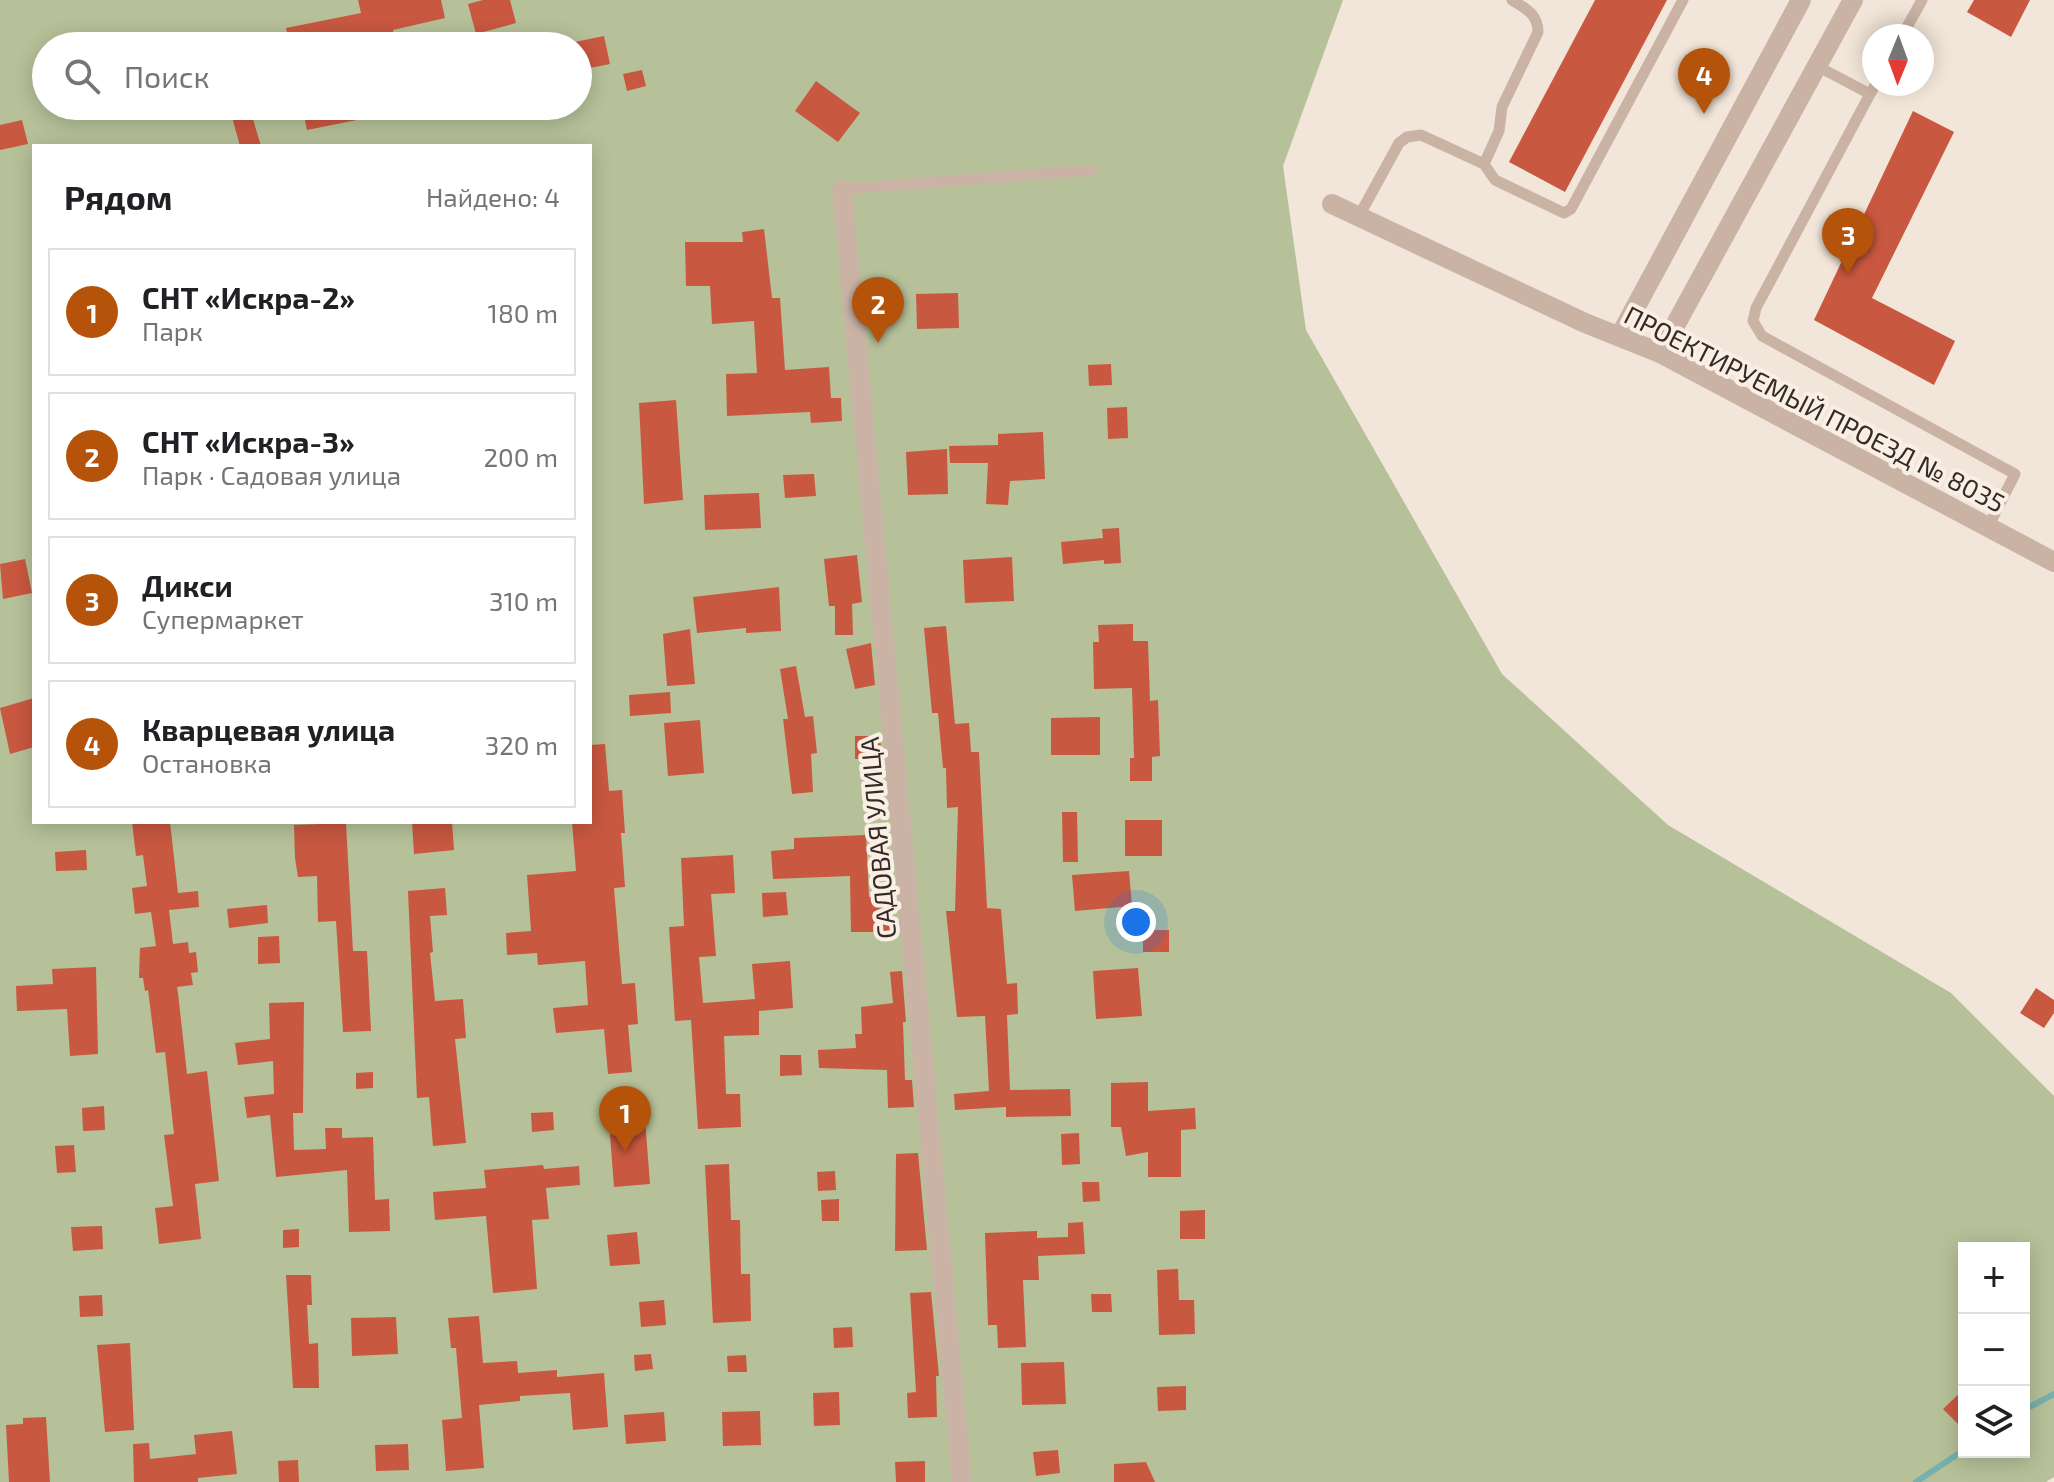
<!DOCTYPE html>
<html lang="ru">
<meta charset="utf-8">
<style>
:root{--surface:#fff;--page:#f2f2f2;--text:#202124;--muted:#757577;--line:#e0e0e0;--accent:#b45309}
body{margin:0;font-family:"Exo 2",sans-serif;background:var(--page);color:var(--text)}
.controls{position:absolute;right:24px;bottom:24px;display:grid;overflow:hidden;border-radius:0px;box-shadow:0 4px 20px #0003}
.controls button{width:72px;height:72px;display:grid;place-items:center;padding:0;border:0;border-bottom:2px solid var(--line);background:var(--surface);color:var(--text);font:40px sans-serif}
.compass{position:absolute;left:1862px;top:24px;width:72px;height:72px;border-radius:50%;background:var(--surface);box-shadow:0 4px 20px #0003;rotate:181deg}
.you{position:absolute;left:1136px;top:922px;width:28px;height:28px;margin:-20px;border:6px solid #fff;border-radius:50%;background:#1a73e8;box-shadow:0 0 0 12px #1a73e833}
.badge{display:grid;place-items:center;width:52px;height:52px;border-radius:50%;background:var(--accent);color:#fff;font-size:26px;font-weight:700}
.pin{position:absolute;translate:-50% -66px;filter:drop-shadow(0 2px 4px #0008)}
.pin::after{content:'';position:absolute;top:42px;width:28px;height:24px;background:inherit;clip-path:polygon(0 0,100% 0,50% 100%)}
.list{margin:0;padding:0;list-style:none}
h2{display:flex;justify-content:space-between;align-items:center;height:104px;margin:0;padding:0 32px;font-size:34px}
h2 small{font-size:26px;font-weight:400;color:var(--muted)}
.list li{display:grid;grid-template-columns:52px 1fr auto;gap:24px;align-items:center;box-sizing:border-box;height:128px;margin:0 16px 16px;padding:0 16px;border:2px solid var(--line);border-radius:0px}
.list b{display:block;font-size:30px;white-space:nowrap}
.list p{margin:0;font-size:26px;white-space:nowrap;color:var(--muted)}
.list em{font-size:26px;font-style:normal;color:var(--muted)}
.icon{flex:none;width:44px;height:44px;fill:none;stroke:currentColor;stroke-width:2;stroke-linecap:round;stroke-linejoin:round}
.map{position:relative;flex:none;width:2054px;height:1482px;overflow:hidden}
.search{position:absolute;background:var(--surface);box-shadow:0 4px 20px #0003;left:32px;top:32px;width:560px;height:88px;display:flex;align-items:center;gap:20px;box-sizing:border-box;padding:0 28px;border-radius:44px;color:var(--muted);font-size:30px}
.panel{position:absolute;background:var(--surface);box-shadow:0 4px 20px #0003;left:32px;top:144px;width:560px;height:680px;border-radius:0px}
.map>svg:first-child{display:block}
.green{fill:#b6c199;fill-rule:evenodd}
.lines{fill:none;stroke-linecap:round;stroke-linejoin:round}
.stream{stroke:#77b0ae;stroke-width:6}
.building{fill:#c95840}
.lane{stroke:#cab3a5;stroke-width:11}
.street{stroke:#cab3a5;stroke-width:20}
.labels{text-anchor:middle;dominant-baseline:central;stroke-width:8;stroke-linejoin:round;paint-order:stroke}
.street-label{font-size:26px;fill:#362a26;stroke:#faefe5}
</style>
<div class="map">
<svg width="2054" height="1482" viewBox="0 0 2054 1482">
<rect width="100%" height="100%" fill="#f2e5d9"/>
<path class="green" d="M0,0H1343L1283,166L1306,330L1502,674L1668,825L1951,993L2054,1096V1477L2046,1482H0ZM46,46H578V106H46ZM34,146H590V822H34ZM1964,1248H2024V1452H1964Z"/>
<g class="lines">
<path class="stream" d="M2024,1410L2054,1394
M1916,1482L1964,1450"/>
</g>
<path class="building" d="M358,0H441L445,18L393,30L397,46H290L286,28L361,13Z
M483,0H510L516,23L476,34L468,4Z
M1595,0H1667L1565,192L1509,162Z
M1974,0H2030L2011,37L1967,12Z
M604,36L610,64L580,70L575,42Z
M642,70L646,86L627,91L623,74Z
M816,81L860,113L838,142L795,111Z
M229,106H249L261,146H240Z
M302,106H386L387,114L307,130Z
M1913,111L1954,132L1872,298L1955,341L1934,385L1814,320Z
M22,120L28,144L0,150V125Z
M764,229L772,298H780L785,370L829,367L831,398H841L842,421L811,423L810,412L727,416L726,374L757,373L754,321L712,324L710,286H686L685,242H743L742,232Z
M958,293L959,328L917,329L916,294Z
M1111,364L1112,385L1089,386L1088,365Z
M676,400L683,500L644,504L639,403Z
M1127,407L1128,438L1108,439L1107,408Z
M1043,432L1045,479L1010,481L1008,505L986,504L988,463H950L949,446L998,445V434Z
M947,449L948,494L908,495L906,452Z
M814,474L816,496L785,498L783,475Z
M759,493L761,528L705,530L704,495Z
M1119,528L1121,563L1104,564V560L1063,564L1061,542L1103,538L1102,529Z
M857,555L862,602L852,604L853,635H835V606H829L824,559Z
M1012,557L1014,601L965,603L963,560Z
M25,559L32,593L3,599L0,564Z
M779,587L781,631L746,633V628L697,633L693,597Z
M1133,624V641H1148L1150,701L1158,700L1160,756L1152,757V781H1130V758H1134L1132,688L1094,689L1093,642H1099L1098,625Z
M946,626L955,724L969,723L971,752H979L987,908L1001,909L1007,984L1017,983L1018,1014L1007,1015L1010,1090L1070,1089L1071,1116L1006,1117V1107L955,1110L954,1094L989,1091L985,1016L957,1017L946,911H955L958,807L947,808L946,768H943L938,713H932L924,628Z
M690,629L695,684L667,686L663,634Z
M871,643L875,685L855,689L846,649Z
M796,666L805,717L813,716L817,753L811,754L813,792L792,794L783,719H788L780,669Z
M670,692L671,713L630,716L629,695Z
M34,698V747L10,754L0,708Z
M1100,717V755H1051V718Z
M700,720L704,773L668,776L664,723Z
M855,736H880L882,759H855Z
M605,744L609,791L622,790L625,833H621L625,887L614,888L622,984L635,983L638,1024L628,1025L632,1072L608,1074L604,1029L556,1033L553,1008L588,1005L585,961L538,965L537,953L507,955L506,933L531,931L527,875L576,871L572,822H590V745Z
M1062,812H1077L1078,862H1063Z
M1125,820H1162V856H1125Z
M132,822H170L178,893L198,891L199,907L169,910L173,944L188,942L189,953L196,952L198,972L191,973L193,985L177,987L178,993L187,1074L207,1071L219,1181L195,1184L201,1239L159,1244L155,1208L173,1206L164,1135L174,1134L165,1052L156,1053L148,990L145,991L143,978H139L140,948L156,946L151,912L135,914L132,888L147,886L143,855L136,856Z
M412,822H452L454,850L414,854Z
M346,823L353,951H367L371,1031L343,1032L336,921L318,922L317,876L298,877L295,858L294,825Z
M866,835L869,897L892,896L893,932H851L850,876L773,879L771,851L794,849V838Z
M86,850L87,870L56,871L55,852Z
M733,855L735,893L711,894L716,956L699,957L703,1003L755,999L752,964L790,961L793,1008L759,1011V1035L724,1036L726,1094H740L741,1127L698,1129L691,1020L675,1021L669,927L684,926L681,858Z
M1129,871L1132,906L1075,911L1072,875Z
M445,888L447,915L430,916L433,952L430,953L435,1001L463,999L466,1038L455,1039L466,1143L433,1146L429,1097L417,1098L408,891Z
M786,892L788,915L763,917L762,893Z
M267,905L268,923L229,928L227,909Z
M1143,930H1169V952H1143Z
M279,936L280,963L258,964V937Z
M96,967L98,1054L70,1056L67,1009L17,1011L16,986L53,984L52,969Z
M1138,968L1142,1016L1096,1019L1093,971Z
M902,971L906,1022H903L905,1080H912L914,1107L888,1108L887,1070L819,1068L818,1050L856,1048L855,1034H862L861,1007L893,1003L890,972Z
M2036,988L2054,1000V1013L2044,1028L2020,1013Z
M304,1002L303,1113H293L294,1150L326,1149L325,1128H342V1138L373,1137L375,1200L389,1199L390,1231L349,1232L347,1170L276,1177L270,1115L247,1118L244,1097L274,1094L273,1061L238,1065L235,1043L270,1039L269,1003Z
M780,1055H801L802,1075L780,1076Z
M373,1072V1088L356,1089V1073Z
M1148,1082V1111L1195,1108L1196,1129L1181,1130V1177H1148V1152L1126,1156L1121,1127H1111V1083Z
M104,1106L105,1130L83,1131L82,1108Z
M553,1112L554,1130L532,1132L531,1113Z
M645,1119L650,1184L614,1187L609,1122Z
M1079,1133L1080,1164L1062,1165L1061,1134Z
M74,1145L76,1172L57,1173L55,1146Z
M918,1153L927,1250L895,1251L896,1154Z
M729,1164L731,1220H740L741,1274H750L751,1321L713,1323L705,1165Z
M543,1165L544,1169L579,1166L580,1185L546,1188L549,1219L532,1220L537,1289L493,1293L486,1216L435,1220L433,1192L486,1188L484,1170Z
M835,1171L836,1190L818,1191L817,1172Z
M1082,1182H1099L1100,1201L1083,1202Z
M839,1199V1221H822L821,1200Z
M1205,1210V1239H1180V1211Z
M1083,1222L1085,1254L1038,1256L1039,1280H1023L1026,1347L998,1348L997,1325H988L985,1233L1037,1231V1238L1068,1237V1223Z
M102,1226L103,1249L73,1251L71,1227Z
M299,1229V1247L283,1248V1230Z
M637,1232L640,1264L610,1266L607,1235Z
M1178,1269L1179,1300H1194L1195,1334L1159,1335L1157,1270Z
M286,1275H311L312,1305H307L309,1344L318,1343L319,1388H293Z
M931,1292L939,1376H936L937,1417L908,1418L907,1393L916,1392L910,1293Z
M1091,1294H1111L1112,1312H1092Z
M102,1295L103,1316L80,1317L79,1296Z
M664,1300L666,1325L641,1327L639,1302Z
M479,1316L483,1363L517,1361L518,1373L557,1370V1377L604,1373L608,1427L573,1430L570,1393L520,1396V1401L479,1405L484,1468L446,1471L442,1420L462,1418L456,1348H451L448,1318Z
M396,1317L398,1354L352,1356L351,1318Z
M852,1327L853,1347L834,1348L833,1328Z
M130,1343L134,1430L105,1432L97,1345Z
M651,1354L653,1369L635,1371L634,1355Z
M746,1355L747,1372H728L727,1356Z
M1064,1362L1066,1404L1022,1405L1021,1363Z
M1186,1386V1410L1158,1411L1157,1387Z
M1964,1389V1430L1943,1409Z
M839,1392L840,1425L814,1426L813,1393Z
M760,1411L761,1445L723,1446L722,1412Z
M664,1412L666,1441L626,1444L624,1415Z
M46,1417L50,1482H9L6,1425L23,1424V1418Z
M232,1431L237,1474L198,1478V1482H134L133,1444L149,1443L150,1459L196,1454L194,1435Z
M408,1444L409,1470L376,1471L375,1445Z
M1058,1450L1060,1473L1036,1476L1033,1452Z
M298,1460L299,1482H279L278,1461Z
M925,1461V1482H896L895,1462Z
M1146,1462L1155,1482H1114V1464Z"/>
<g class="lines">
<path class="lane" d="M1902,36L1922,0
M1817,66L1870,94L1876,84
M1870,94L1756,308L1753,321L1762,336L2015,474L1988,527
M1484,164L1499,131L1502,107L1538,32C1538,14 1526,9 1512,0
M842,189L1092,170
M1359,216L1399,143L1407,137L1421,135L1484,164L1495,180L1564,213L1571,209L1683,0"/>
<path class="street" d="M842,189L962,1482
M1332,204L1585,323L1660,353L2054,562
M1621,334L1801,0
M1660,353L1853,0"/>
</g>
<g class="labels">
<g class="street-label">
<text transform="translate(1815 408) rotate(27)">ПРОЕКТИРУЕМЫЙ ПРОЕЗД № 8035</text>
<text transform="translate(877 838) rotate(-95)">САДОВАЯ УЛИЦА</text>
</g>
</g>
</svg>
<div class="controls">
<button>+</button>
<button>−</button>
<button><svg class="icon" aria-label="layers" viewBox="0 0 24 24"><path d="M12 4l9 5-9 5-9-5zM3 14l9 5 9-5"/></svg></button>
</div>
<svg class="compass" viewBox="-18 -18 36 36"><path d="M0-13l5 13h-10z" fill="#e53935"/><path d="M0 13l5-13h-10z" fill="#757577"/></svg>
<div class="you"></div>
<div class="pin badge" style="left:625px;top:1152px">1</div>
<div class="pin badge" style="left:878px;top:343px">2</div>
<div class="pin badge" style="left:1848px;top:274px">3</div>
<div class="pin badge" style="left:1704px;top:114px">4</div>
<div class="search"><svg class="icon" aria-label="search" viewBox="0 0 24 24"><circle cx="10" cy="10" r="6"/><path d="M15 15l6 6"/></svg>Поиск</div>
<section class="panel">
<h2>Рядом<small>Найдено: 4</small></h2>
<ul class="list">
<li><span class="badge">1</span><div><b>СНТ «Искра-2»</b><p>Парк</p></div><em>180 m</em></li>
<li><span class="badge">2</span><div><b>СНТ «Искра-3»</b><p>Парк · Садовая улица</p></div><em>200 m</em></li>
<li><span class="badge">3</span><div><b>Дикси</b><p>Супермаркет</p></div><em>310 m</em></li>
<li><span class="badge">4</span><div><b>Кварцевая улица</b><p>Остановка</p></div><em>320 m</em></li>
</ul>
</section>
</div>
